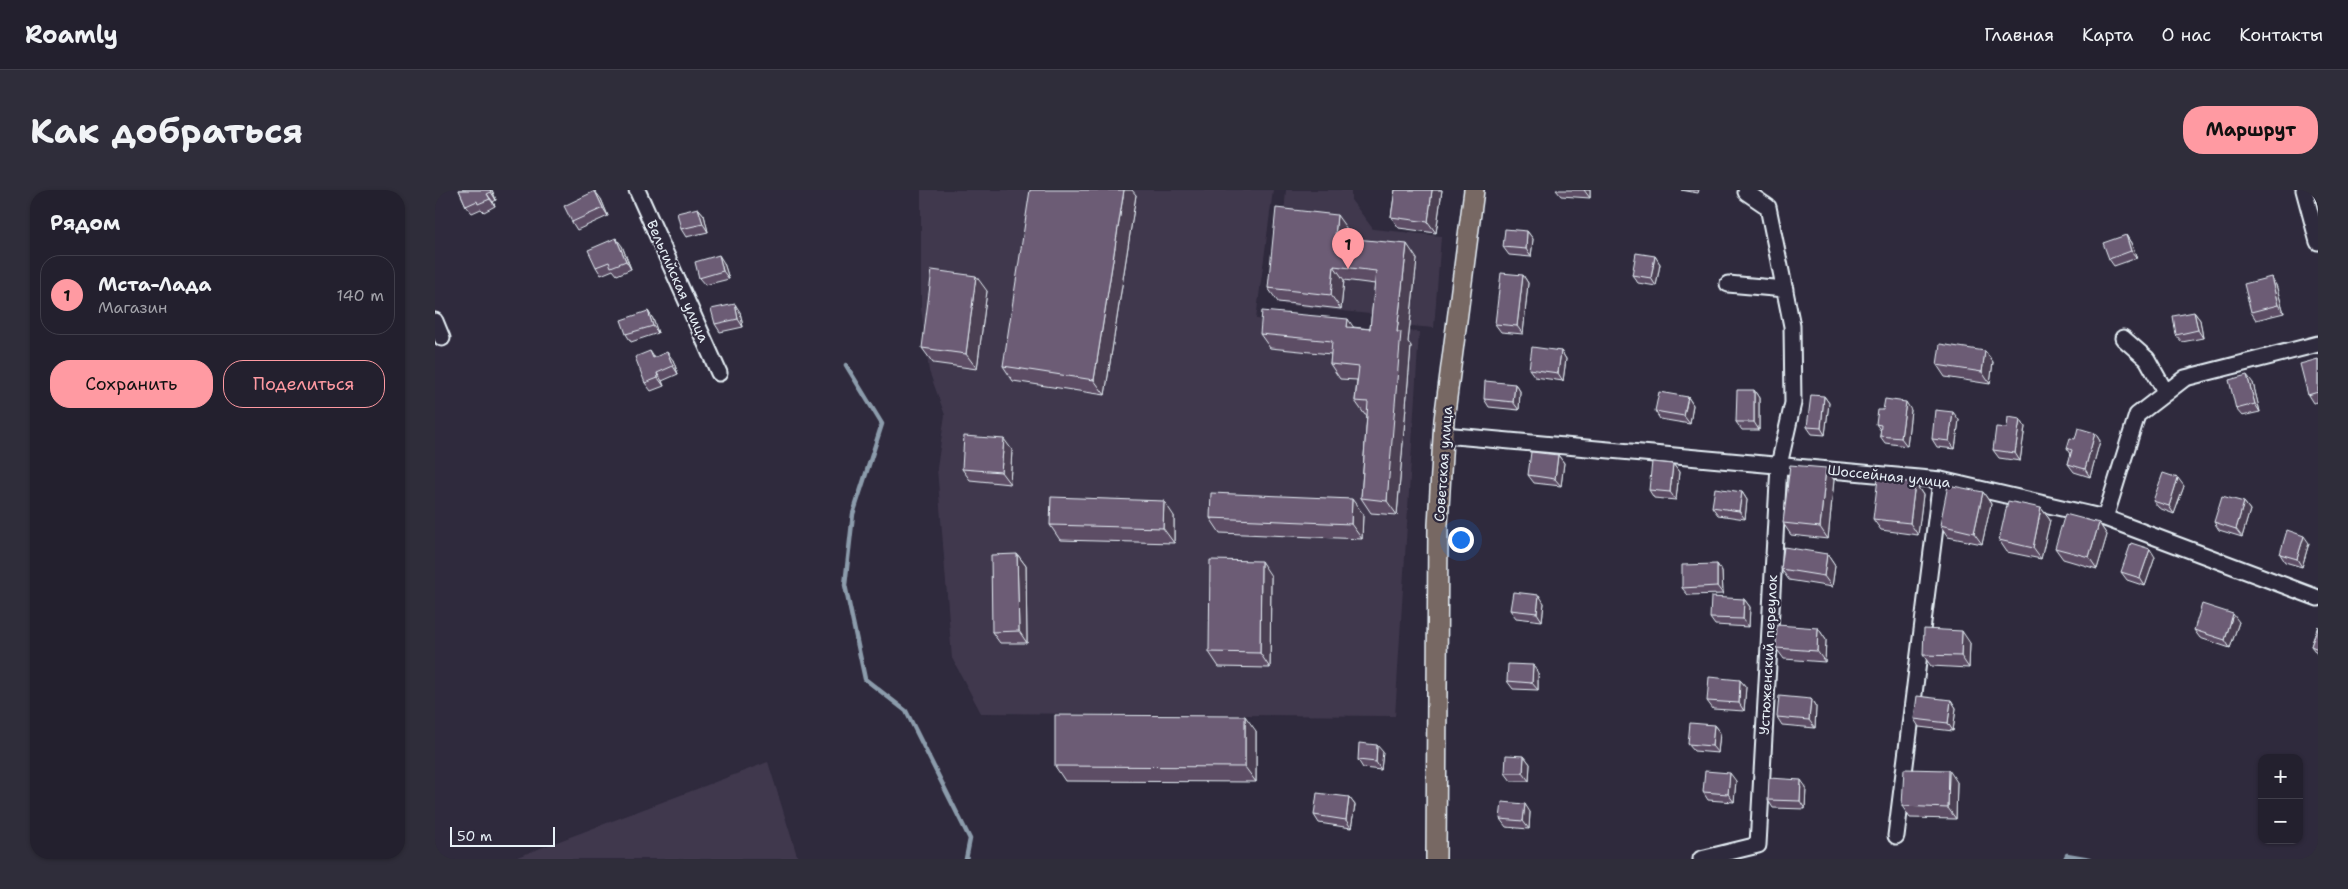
<!DOCTYPE html>
<html lang="ru">
<meta charset="utf-8">
<style>
:root{--surface:#23202e;--page:#2f2d3a;--text:#f1f3f6;--muted:#a3a3aa;--line:#403e4a;--accent:#ff9aa2}
body{margin:0;font-family:"Shantell Sans",sans-serif;background:var(--page);color:var(--text)}
.controls{position:absolute;right:15px;bottom:15px;display:grid;overflow:hidden;border-radius:10px;box-shadow:0 1px 4px #0004}
.controls button{width:45px;height:45px;display:grid;place-items:center;padding:0;border:0;border-bottom:1px solid var(--line);background:var(--surface);color:var(--text);font:25px sans-serif}
.scale{position:absolute;left:15px;bottom:12px;width:105px;box-sizing:border-box;padding-left:5px;border:2px solid #e8f1f8;border-top:0;font-size:14px;line-height:18px;white-space:nowrap;color:#e8f1f8;-webkit-text-stroke:4px #2f2a3d;paint-order:stroke}
.you{position:absolute;left:1025px;top:349px;width:18px;height:18px;margin:-12px;border:4px solid #fff;border-radius:50%;background:#1a73e8;box-shadow:0 0 0 8px #1a73e833}
.badge{display:grid;place-items:center;width:32px;height:32px;border-radius:50%;background:var(--accent);color:#111;font-size:16px;font-weight:700}
.pin{position:absolute;translate:-50% -41px;filter:drop-shadow(0 1px 2px #0008)}
.pin::after{content:'';position:absolute;top:26px;width:18px;height:15px;background:inherit;clip-path:polygon(0 0,100% 0,50% 100%)}
.list{margin:0;padding:0;list-style:none}
h2{display:flex;justify-content:space-between;align-items:center;height:65px;margin:0;padding:0 20px;font-size:21px}
h2 small{font-size:16px;font-weight:400;color:var(--muted)}
.list li{display:grid;grid-template-columns:32px 1fr auto;gap:15px;align-items:center;box-sizing:border-box;height:80px;margin:0 10px 10px;padding:0 10px;border:1px solid var(--line);border-radius:20px}
.list b{display:block;font-size:19px;white-space:nowrap}
.list p{margin:0;font-size:16px;white-space:nowrap;color:var(--muted)}
.list em{font-size:16px;font-style:normal;color:var(--muted)}
.actions{display:flex;gap:10px;padding:15px 20px}
.actions a{flex:1;padding:11px 0;border:1px solid var(--accent);border-radius:20px;text-align:center;font-size:18px;color:var(--accent)}
.actions .main{background:var(--accent);color:#111}
.map{position:relative;flex:none;width:1883px;height:669px;overflow:hidden;border-radius:20px}
header{display:flex;align-items:center;gap:30px;box-sizing:border-box;height:70px;padding:0 25px;background:var(--surface);border-bottom:1px solid var(--line)}
header strong{font-size:24px}
nav{display:flex;gap:28px;margin-inline-start:auto;font-size:18px}
.intro{display:flex;align-items:center;justify-content:space-between;box-sizing:border-box;height:120px;padding:0 30px}
h1{margin:0;font-size:35px}
.button{padding:12px 22px;border-radius:20px;background:var(--accent);color:#111;font-size:18px;font-weight:700}
main{display:flex;gap:30px;padding:0 30px}
aside{flex:1;background:var(--surface);border-radius:20px;box-shadow:0 1px 4px #0004}
.map>svg:first-child{display:block}
.built{fill:#41394e}
.lines{fill:none;stroke-linecap:round;stroke-linejoin:round}
.stream{stroke:#8c9cac;stroke-width:4.5}
.minor-casing{stroke:#e8f1f8;stroke-width:19}
.major-casing{stroke:#e8f1f8;stroke-width:22}
.minor{stroke:#2f2a3d;stroke-width:15}
.major{stroke:#776864;stroke-width:19}
.wall{fill:#5d4e65;stroke:#e8f1f8}
.shaded-wall{fill:#4c4052;stroke:#e8f1f8}
.building{fill:#6c5b75;stroke:#e8f1f8}
.labels{text-anchor:middle;dominant-baseline:central;stroke-width:4.5;stroke-linejoin:round;paint-order:stroke}
.street-label{font-size:14px;fill:#e8f1f8;stroke:#2f2a3d}
</style>
<header>
<strong>Roamly</strong>
<nav><a>Главная</a><a>Карта</a><a>О нас</a><a>Контакты</a></nav>
</header>
<div class="intro"><h1>Как добраться</h1><a class="button">Маршрут</a></div>
<main>
<aside>
<h2>Рядом<small></small></h2>
<ul class="list">
<li><span class="badge">1</span><div><b>Мста-Лада</b><p>Магазин</p></div><em>140 m</em></li>
</ul>
<div class="actions"><a class="main">Сохранить</a><a>Поделиться</a></div>
</aside>
<div class="map">
<svg width="1883" height="669" viewBox="0 0 1883 669">
<rect width="100%" height="100%" fill="#2f2a3d"/>
<filter id="ink" filterUnits="userSpaceOnUse"><feTurbulence type="fractalNoise" baseFrequency=".02" numOctaves="2"/><feDisplacementMap in="SourceGraphic" scale="10" xChannelSelector="R" yChannelSelector="G"/><feConvolveMatrix kernelMatrix="1 2 1 2 8 2 1 2 1" color-interpolation-filters="sRGB"/></filter>
<g filter="url(#ink)">
<path class="built" d="M486,0H838L821,129L984,142L960,526L546,523L517,468L502,278L510,225L494,181L486,118Z
M851,0H916V10L938,39L1006,46L999,138L943,133L935,124L842,114Z
M333,572L363,669H77Z"/>
<g class="lines">
<path class="stream" d="M411,175L447,234L418,324L410,395L430,489L471,521L535,649L531,669
M1630,669L1632,665L1655,669"/>
<defs>
<path id="minor" d="M202,0L284,183
M1869,0L1883,52
M1293,94L1350,99
M0,131L7,148
M1688,148L1712,169L1731,203
M1009,245L1506,290L1670,328L1883,408
M1670,328L1702,225L1750,188L1883,154
M1461,646L1506,290
M1266,669L1323,655L1344,275L1358,213L1357,136L1333,17L1311,2"/>
<path id="major" d="M1001,669L1003,335L1009,230L1039,0"/>
</defs>
<use href="#minor" class="minor-casing"/>
<use href="#major" class="major-casing"/>
<use href="#minor" class="minor"/>
<use href="#major" class="major"/>
</g>
<path class="wall" d="M24,0H57L61,10L58,12L60,16L49,22L46,19L37,23L31,16Z
M960,0H1007L1001,43L964,38L956,27Z
M1121,0H1155V8L1126,6Z
M1246,0H1264L1263,3Z
M701,5L670,205L578,191L568,176Z
M166,9L173,26L142,40L137,32Z
M263,18L269,25L273,42L251,47L246,39Z
M912,39L911,48L982,69L973,152L976,156L962,325L936,323L926,308L932,225H930L920,211L922,190L905,189L895,174L896,164L835,158L825,144L918,137L935,139L940,94L909,90L906,119L843,112L833,98Z
M1092,41L1098,49L1096,67L1074,65L1068,57Z
M1691,45L1696,53L1702,68L1679,76L1674,69Z
M187,56L196,79L182,85L178,80L166,85L161,77Z
M1220,66L1225,74L1221,96L1203,93L1197,85Z
M289,73L294,89L270,95L264,88Z
M1088,85L1093,93L1088,144L1066,142L1060,134Z
M1841,95L1849,123L1821,130L1816,122Z
M552,101L542,179L498,173L487,158Z
M213,121L218,129L223,143L196,152L191,144Z
M305,122L308,137L285,142L280,134Z
M1759,122L1765,130L1768,148L1747,152L1741,145Z
M215,161L219,167L238,170L243,184L227,191L229,196L216,201L210,193Z
M1126,161L1131,169L1128,191L1100,187L1094,179Z
M1550,161L1558,172L1555,194L1510,187L1502,175Z
M1883,169V212L1878,213L1873,205Z
M1818,193L1825,222L1807,226L1801,219Z
M1080,194L1085,201L1084,220L1054,217L1049,209Z
M1319,200L1324,208V240H1307L1301,232Z
M1389,206L1394,213L1390,245L1377,244L1372,237Z
M1253,207L1258,215L1255,234L1225,229L1220,221Z
M1476,220L1472,256L1450,253L1445,246L1446,241L1441,234Z
M1585,229L1590,237L1585,271L1564,268L1558,260L1572,238Z
M1524,230L1520,259L1502,257L1497,249Z
M1660,243L1665,251L1655,287L1639,282L1633,274L1636,264L1632,258L1640,249Z
M577,260L575,294L535,290L527,279Z
M1123,265L1129,273L1126,296L1099,293L1093,285Z
M1238,274L1244,282L1241,310L1219,308L1214,300Z
M1399,290L1393,349L1356,345L1348,333Z
M1480,293L1488,305L1483,345L1446,340L1438,329Z
M1749,296L1739,324L1724,318L1718,311Z
M1307,302L1312,310L1310,329L1283,325L1277,317Z
M1548,302L1556,314L1547,354L1513,347L1505,335Z
M1809,312L1815,320L1807,347L1784,340L1779,332Z
M1606,318L1615,330L1606,369L1572,362L1564,350Z
M928,324L927,349L785,343L775,328Z
M739,326V353L625,350L615,335Z
M1664,333L1672,345L1662,379L1628,369L1620,358Z
M1874,353L1867,377L1850,372L1845,364Z
M582,364L591,376L592,453H565L557,442Z
M1392,364L1400,376L1397,397L1354,390L1346,379Z
M1720,367L1710,396L1692,390L1686,382Z
M1282,374L1287,382L1288,404L1253,405L1247,398Z
M836,386L835,478L784,477L774,462Z
M1309,409L1315,417L1314,437L1280,435L1275,428Z
M1109,413L1107,431L1081,428L1075,420Z
M1804,432L1795,458L1765,448L1759,440Z
M1883,436V464H1882L1876,456Z
M1383,438L1391,450L1390,472L1349,469L1341,458Z
M1535,453L1534,478L1496,476L1488,465Z
M1103,483V500L1078,499L1072,491Z
M1305,490L1311,497L1309,521L1278,519L1272,511Z
M1376,509L1381,517L1380,538L1347,535L1342,527Z
M1516,510L1521,518L1518,541L1484,537L1479,529Z
M1279,535L1285,543L1283,563L1259,561L1253,554Z
M821,541V592L630,591L620,576Z
M948,562L946,580L928,578L923,570Z
M1089,566L1095,574L1094,591H1076L1070,583Z
M1301,591L1299,612L1273,610L1268,602Z
M1522,592L1521,629L1475,628L1467,616Z
M1371,597L1370,619L1338,618L1333,610Z
M914,607L920,615L916,638L884,633L879,625Z
M1095,622L1094,639L1071,637L1065,629Z"/>
<path class="shaded-wall" d="M55,0H57L61,10L56,2Z
M689,0H697L701,5L670,205L659,190Z
M997,0H1007L1001,43L993,32Z
M1149,0H1155V8Z
M160,1L166,9L173,26L168,18Z
M52,4L58,12L60,16L55,9Z
M263,18L269,25L273,42L268,34Z
M902,25L912,39L910,61L900,47Z
M1092,41L1098,49L1096,67L1091,59Z
M1691,45L1696,53L1702,68L1696,61Z
M181,48L187,56L196,79L191,71Z
M972,54L982,69L973,152L976,156L962,325L952,311L962,142Z
M284,65L289,73L294,89L288,81Z
M1220,66L1225,74L1221,96L1216,88Z
M899,76L909,90L906,119L896,105Z
M1088,85L1093,93L1088,144L1082,136Z
M541,86L552,101L542,179L531,164Z
M1836,87L1841,95L1849,123L1843,115Z
M300,114L305,122L308,137L303,129Z
M213,121L218,129L223,143L218,136Z
M1759,122L1765,130L1768,148L1763,140Z
M913,129L923,144L912,137Z
M1126,161L1131,169L1128,191L1123,183Z
M1550,161L1558,172L1555,194L1547,182Z
M232,162L238,170L243,184L238,176Z
M222,183L227,191L229,196L223,188Z
M1812,185L1818,193L1825,222L1820,214Z
M1080,194L1085,201L1084,220L1078,212Z
M1319,200L1324,208V240L1319,232Z
M1389,206L1394,213L1390,245L1386,238Z
M1253,207L1258,215L1255,234L1249,226Z
M1471,212L1476,220L1472,256L1466,248Z
M1518,222L1524,230L1520,259L1514,251Z
M1585,229L1590,237L1585,271L1580,263Z
M1660,243L1665,251L1655,287L1650,279Z
M569,249L577,260L575,294L566,282Z
M1123,265L1129,273L1126,296L1120,289Z
M1238,274L1244,282L1241,310L1235,302Z
M1391,278L1399,290L1393,349L1385,337Z
M1743,288L1749,296L1739,324L1734,316Z
M1480,293L1488,305L1483,345L1475,333Z
M1307,302L1312,310L1310,329L1304,321Z
M1548,302L1556,314L1547,354L1539,343Z
M917,309L928,324L927,349L916,334Z
M729,311L739,326V353L728,338Z
M1809,312L1815,320L1807,347L1801,339Z
M1606,318L1615,330L1606,369L1598,358Z
M1664,333L1672,345L1662,379L1654,367Z
M1869,346L1874,353L1867,377L1862,369Z
M1715,359L1720,367L1710,396L1705,388Z
M582,364L591,376L592,453L584,441Z
M1392,364L1400,376L1397,397L1389,386Z
M826,371L836,386L835,478L825,463Z
M1282,374L1287,382L1288,404L1282,396Z
M1104,405L1109,413L1107,431L1102,423Z
M1309,409L1315,417L1314,437L1308,429Z
M1798,424L1804,432L1795,458L1790,450Z
M1383,438L1391,450L1390,472L1382,461Z
M1527,441L1535,453L1534,478L1526,466Z
M1098,475L1103,483V500L1097,493Z
M1305,490L1311,497L1309,521L1304,513Z
M1376,509L1381,517L1380,538L1374,530Z
M1516,510L1521,518L1518,541L1513,533Z
M810,526L821,541V592L810,577Z
M1279,535L1285,543L1283,563L1277,556Z
M942,555L948,562L946,580L941,572Z
M1089,566L1095,574L1094,591L1088,583Z
M1514,580L1522,592L1521,629L1513,618Z
M1295,583L1301,591L1299,612L1293,604Z
M1366,590L1371,597L1370,619L1365,611Z
M914,607L920,615L916,638L911,630Z
M1090,614L1095,622L1094,639L1088,631Z"/>
<path class="building" d="M24,0H55L56,2L52,4L55,9L43,14L42,11L31,16Z
M595,0H689L659,190L568,176Z
M960,0H997L993,32L956,27Z
M160,1L168,18L137,32L129,16Z
M263,18L268,34L246,39L242,23Z
M841,18L902,25L900,47L972,54L962,142H966L952,311L926,308L933,212L920,211L924,177L895,174L897,151L825,144L827,121L913,129L912,137L935,139L941,81L899,76L896,105L833,98Z
M1070,39L1092,41L1091,59L1068,57Z
M1691,45L1696,61L1674,69L1668,53Z
M181,48L191,71L176,77L174,72L161,77L153,60Z
M1201,63L1220,66L1216,88L1197,85Z
M284,65L288,81L264,88L260,72Z
M497,80L541,86L531,164L487,158Z
M1066,83L1088,85L1082,136L1060,134Z
M1836,87L1843,115L1816,122L1809,94Z
M300,114L303,129L280,134L276,119Z
M213,121L218,136L191,144L186,130Z
M1759,122L1763,140L1741,145L1738,126Z
M1505,154L1550,161L1547,182L1502,175Z
M1097,157L1126,161L1123,183L1094,179Z
M215,161L218,168L232,162L238,176L222,183L223,188L210,193L200,167Z
M1883,169V202L1873,205L1865,174Z
M1812,185L1820,214L1801,219L1794,190Z
M1050,191L1080,194L1078,212L1049,209Z
M1302,200H1319V232H1301Z
M1224,202L1253,207L1249,226L1220,221Z
M1376,205L1389,206L1386,238L1372,237Z
M1450,209L1471,212L1466,248L1445,246L1446,235L1441,234L1443,220H1448Z
M1500,220L1518,222L1514,251L1497,249Z
M1573,227L1585,229L1580,263L1558,260L1561,237L1572,238Z
M1643,238L1660,243L1650,279L1633,274L1637,260L1632,258L1635,248L1640,249Z
M529,246L569,249L566,282L527,279Z
M1096,262L1123,265L1120,289L1093,285Z
M1217,272L1238,274L1235,302L1214,300Z
M1355,275L1391,278L1385,337L1348,333Z
M1728,283L1743,288L1734,316L1718,311Z
M1443,288L1480,293L1475,333L1438,329Z
M1513,295L1548,302L1539,343L1505,335Z
M1280,298L1307,302L1304,321L1277,317Z
M776,303L917,309L916,334L775,328Z
M1787,306L1809,312L1801,339L1779,332Z
M616,307L729,311L728,338L615,335Z
M1573,311L1606,318L1598,358L1564,350Z
M1630,324L1664,333L1654,367L1620,358Z
M1852,340L1869,346L1862,369L1845,364Z
M1696,353L1715,359L1705,388L1686,382Z
M1349,357L1392,364L1389,386L1346,379Z
M582,364L584,441L557,442L556,365Z
M775,370L826,371L825,463L774,462Z
M1282,374V396L1247,398V375Z
M1078,402L1104,405L1102,423L1075,420Z
M1276,407L1309,409L1308,429L1275,428Z
M1767,414L1798,424L1790,450L1759,440Z
M1342,435L1383,438L1382,461L1341,458Z
M1883,436V459L1876,456Z
M1489,439L1527,441L1526,466L1488,465Z
M1073,474L1098,475L1097,493L1072,491Z
M1274,487L1305,490L1304,513L1272,511Z
M1344,506L1376,509L1374,530L1342,527Z
M1482,506L1516,510L1513,533L1479,529Z
M620,525L810,526V577L620,576Z
M1255,533L1279,535L1277,556L1253,554Z
M924,553L942,555L941,572L923,570Z
M1071,565L1089,566L1088,583H1070Z
M1469,579L1514,580L1513,618L1467,616Z
M1270,581L1295,583L1293,604L1268,602Z
M1334,588L1366,590L1365,611L1333,610Z
M882,603L914,607L911,630L879,625Z
M1067,612L1090,614L1088,631L1065,629Z"/>
</g>
<g class="labels">
<g class="street-label">
<text transform="translate(243 91) rotate(66)">Вельгийская улица</text>
<text transform="translate(1008 274) rotate(-86)">Советская улица</text>
<text transform="translate(1454 286) rotate(6)">Шоссейная улица</text>
<text transform="translate(1333 465) rotate(-87)">Устюженский переулок</text>
</g>
</g>
</svg>
<div class="controls">
<button>+</button>
<button>−</button>
</div>
<div class="scale">50 m</div>
<div class="you"></div>
<div class="pin badge" style="left:913px;top:79px">1</div>
</div>
</main>
